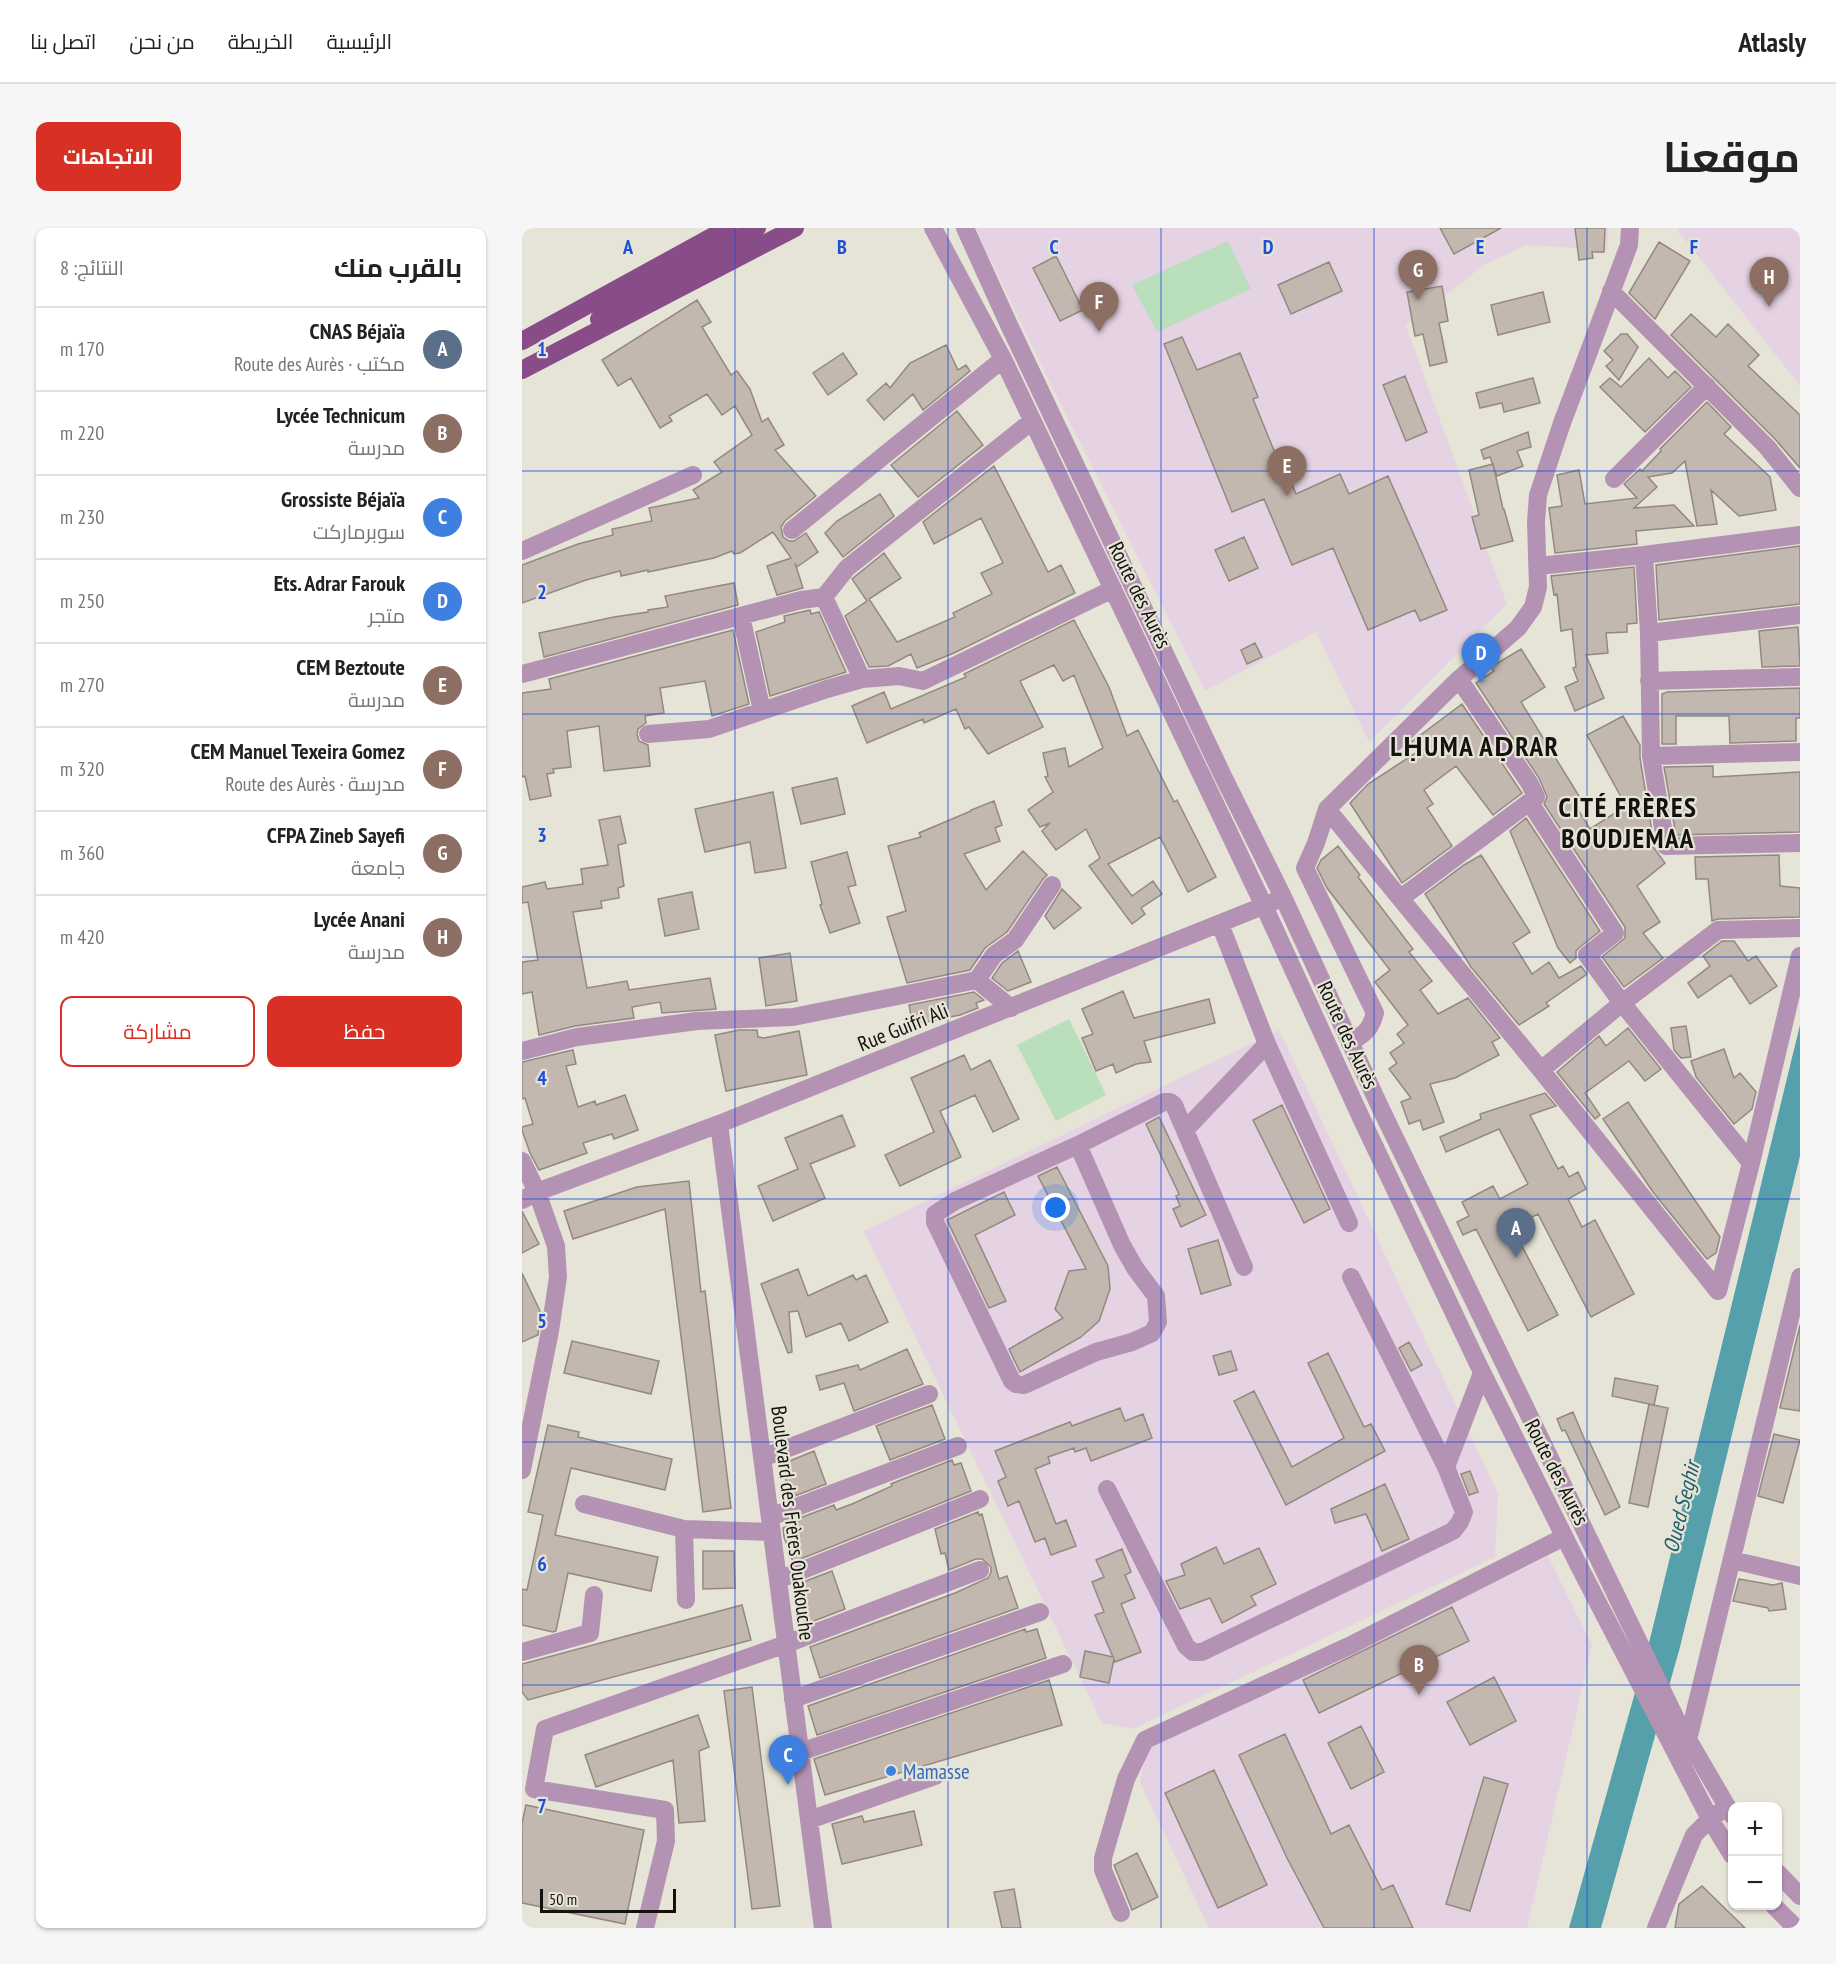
<!DOCTYPE html>
<html lang="ar">
<meta charset="utf-8">
<style>
:root{--surface:#fff;--page:#f6f6f6;--text:#222;--muted:#767676;--line:#e0e0e0;--accent:#d93025}
body{margin:0;font-family:"PT Sans Narrow",Cairo,sans-serif;background:var(--page);color:var(--text);direction:rtl}
.controls{position:absolute;right:18px;bottom:18px;display:grid;overflow:hidden;border-radius:12px;box-shadow:0 2px 4px #0004}
.controls button{width:54px;height:54px;display:grid;place-items:center;padding:0;border:0;border-bottom:2px solid var(--line);background:var(--surface);color:var(--text);font:30px sans-serif}
.scale{position:absolute;left:18px;bottom:15px;width:136px;box-sizing:border-box;padding-left:6px;border:3px solid #13120e;border-top:0;font-size:16px;line-height:21px;white-space:nowrap;color:#13120e;-webkit-text-stroke:4px #e6e4d7;paint-order:stroke}
.you{position:absolute;left:534px;top:980px;width:21px;height:21px;margin:-15px;border:4px solid #fff;border-radius:50%;background:#1a73e8;box-shadow:0 0 0 9px #1a73e833}
.badge{display:grid;place-items:center;width:39px;height:39px;border-radius:50%;background:var(--accent);color:#fff;font-size:20px;font-weight:700}
.pin{position:absolute;translate:-50% -50px;filter:drop-shadow(0 2px 3px #0008)}
.pin::after{content:'';position:absolute;top:32px;width:21px;height:18px;background:inherit;clip-path:polygon(0 0,100% 0,50% 100%)}
.list{margin:0;padding:0;list-style:none}
h2{display:flex;justify-content:space-between;align-items:center;height:78px;margin:0;padding:0 24px;font-size:26px}
h2 small{font-size:20px;font-weight:400;color:var(--muted)}
.list li{display:grid;grid-template-columns:39px 1fr auto;gap:18px;align-items:center;box-sizing:border-box;height:84px;padding:0 24px;border-top:2px solid var(--line)}
.list b{display:block;font-size:22px;white-space:nowrap}
.list p{margin:0;font-size:20px;white-space:nowrap;color:var(--muted)}
.list em{font-size:20px;font-style:normal;color:var(--muted)}
.actions{display:flex;gap:12px;padding:18px 24px}
.actions a{flex:1;padding:14px 0;border:2px solid var(--accent);border-radius:12px;text-align:center;font-size:21px;color:var(--accent)}
.actions .main{background:var(--accent);color:#fff}
.map{position:relative;flex:none;width:1278px;height:1700px;overflow:hidden;direction:ltr;border-radius:12px}
header{display:flex;align-items:center;gap:36px;box-sizing:border-box;height:84px;padding:0 30px;background:var(--surface);border-bottom:2px solid var(--line)}
header strong{font-size:28px}
nav{display:flex;gap:33px;margin-inline-start:auto;font-size:21px}
.intro{display:flex;align-items:center;justify-content:space-between;box-sizing:border-box;height:144px;padding:0 36px}
h1{margin:0;font-size:42px}
.button{padding:15px 27px;border-radius:12px;background:var(--accent);color:#fff;font-size:21px;font-weight:700}
main{display:flex;gap:36px;padding:0 36px}
aside{flex:1;background:var(--surface);border-radius:12px;box-shadow:0 2px 4px #0004}
.map>svg:first-child{display:block}
.education{fill:#e5d3e3}
.green{fill:#badfbc}
.water{fill:#55a0ab}
.building{fill:#c3b8af;stroke:#938980;stroke-width:1.5}
.lines{fill:none;stroke-linecap:round;stroke-linejoin:round}
.minor{stroke:#b492b3;stroke-width:18}
.major{stroke:#884c89;stroke-width:18}
.grid{fill:none;stroke:#1d4ed8;stroke-width:1.5;stroke-opacity:0.55}
.shop-dot{fill:#3f7fe0;stroke:#e6e4d7;stroke-width:2}
.labels{text-anchor:middle;dominant-baseline:central;stroke-width:4.5;stroke-linejoin:round;paint-order:stroke}
.street-label{font-size:21px;fill:#13120e;stroke:#e6e4d7}
.shop-label{font-size:21px;fill:#366cbe;stroke:#e6e4d7;text-anchor:start}
.water-label{font-size:22px;font-style:italic;fill:#215f68;stroke:#e6e4d7}
.district-label{font-size:27px;font-weight:bold;letter-spacing:1.5px;fill:#13120e;stroke:#e6e4d7}
.grid-label{font-size:20px;text-anchor:middle;font-weight:bold;fill:#1d4ed8;stroke:#e6e4d7;stroke-width:4.5;stroke-linejoin:round;paint-order:stroke}
</style>
<header>
<strong>Atlasly</strong>
<nav><a>الرئيسية</a><a>الخريطة</a><a>من نحن</a><a>اتصل بنا</a></nav>
</header>
<div class="intro"><h1>موقعنا</h1><a class="button">الاتجاهات</a></div>
<main>
<div class="map">
<svg width="1278" height="1700" viewBox="0 0 1278 1700">
<rect width="100%" height="100%" fill="#e6e4d7"/>
<path class="education" d="M453,0H1087L1085,22L1004,17L962,37L884,98L985,376L847,514L794,404L683,463L531,161Z
M1154,0H1278V158Z
M757,802L976,1266L973,1329L611,1501L580,1495L342,1003Z
M1026,1328L1070,1417L1005,1700H687L618,1554L626,1517L874,1404Z"/>
<path class="green" d="M706,13L729,61L635,104L610,57Z
M547,791L584,867L534,893L495,817Z"/>
<path class="water" d="M1278,797V928L1158,1419L1079,1700H1047L1128,1411Z"/>
<path class="building" d="M918,0H979L932,26Z
M1053,0H1083L1082,24H1070L1071,30L1057,32Z
M1137,14L1168,33L1133,91L1107,65Z
M534,28L561,82L538,93L511,40Z
M807,34L820,63L769,86L756,57Z
M920,58L926,93L917,95L925,134L908,138L901,106L893,108L885,64Z
M1021,64L1028,94L976,107L969,77Z
M175,72L189,94L180,99L209,147L215,143L228,161L240,194L246,190L262,217L253,222L294,268L263,293L259,299L261,309L267,313H272L284,305L296,324L275,339L273,335L281,360L255,367L245,338L269,330L251,304L218,325L212,326L210,323L192,330L126,344V342L99,348L98,343L64,352L0,375V337L56,316L91,307L90,301L130,293L127,280L177,270L171,262L200,244L192,234L230,207L213,178L200,187L185,166L147,188L150,193L138,200L109,150L96,158L80,132Z
M1169,86L1194,109L1206,96L1237,127L1226,138L1278,187V240L1253,211L1149,107Z
M1099,106H1105L1116,119L1097,152L1084,138L1091,132L1082,123Z
M660,109L675,142L718,125L736,169L731,171L755,230L759,229L774,266L818,246L827,266L866,248L925,382L898,393L893,382L846,402L811,320L770,337L742,271L710,284L642,116Z
M424,117L436,142L444,137L448,143L401,182L391,166L362,192L345,172L364,155L368,160L388,135Z
M321,125L335,146L306,167L291,145Z
M1127,130L1146,150L1153,143L1169,159L1123,204L1078,159L1088,150L1099,159Z
M883,148L905,204L884,213L861,157Z
M1011,150L1018,175L982,184L980,175L958,180L954,165Z
M1185,174L1209,199L1202,206L1248,249L1254,282L1217,288L1189,262L1195,296L1175,298L1163,233L1150,245L1126,249L1135,259L1112,280L1152,277L1172,298L1114,303L1115,316L1033,325L1027,280L1040,278L1035,247L1057,242L1063,276L1115,270L1102,256L1118,241L1120,243L1139,223L1138,221Z
M435,183L461,217L396,269L369,237Z
M1006,204L1009,219L995,223L1001,238L975,248L968,229L962,231L959,222Z
M971,236L981,281H982L991,313L959,321L950,289L957,287L947,242Z
M472,238L526,344L539,337L553,365L432,425L395,440L389,426L366,438L347,439L323,388L345,373L330,351L362,325L379,350L347,371L375,414L433,389L431,385L470,366L459,345L481,335L459,290L412,316L401,294Z
M358,266L372,288L321,329L303,305L315,293Z
M722,309L736,340L707,353L693,322Z
M1278,318V376L1137,392L1134,337Z
M1112,339L1115,395L1105,396V404L1084,405L1086,425L1064,427L1082,470L1053,483L1043,459L1056,453L1051,440L1054,439L1050,401L1039,403L1035,366L1032,367L1029,348Z
M212,355L216,377L22,429L17,405L92,389L126,384V382L146,379L143,368Z
M288,382L289,386L297,384L324,444L248,468L234,404L263,394L262,388Z
M552,392L587,459L605,508L616,502L652,574L655,572L694,649L666,664L638,609L586,636L610,668L631,653L640,666L619,680L623,686L610,696L567,638L578,630L564,601L534,622L520,603L528,595L518,599L506,582L531,564L523,549L526,548L521,525L543,520L547,539L581,520L552,447L541,453L532,437L498,453L521,499L466,526L447,499L443,501L434,481L402,495L401,491L345,515L330,478L362,464L369,481L444,449L442,446Z
M1276,399L1278,438L1240,439L1237,403Z
M211,402L227,476L190,488L183,453L138,460L142,485L123,488L124,495L116,501L115,506L117,513L126,517L128,538L82,543L77,498L45,503L49,539L31,541L32,545L25,546L29,568L8,572L3,548L0,549V465L29,461L27,451Z
M733,415L740,429L725,436L719,422Z
M999,421L1023,459L999,474L1057,568L1050,572L1068,601L1104,578L1065,507L1101,488L1118,517V530L1132,616H1129L1143,635L1115,658L1138,694L1121,705L1141,730L1102,759L1080,729L1103,710V699L1022,576L1025,569L1017,550L954,455L972,443L969,439Z
M1278,460V490H1274V513L1208,515L1207,488H1154V516H1140V466L1145,464Z
M940,476L1000,565L971,587L934,538L902,562L911,576L905,580L930,618L880,655L828,575L846,556L895,524L888,515Z
M1191,538V549L1278,544V604L1154,607L1142,539Z
M315,550L323,586L279,596L270,560Z
M251,564L264,640L233,645L228,614L183,624L173,581Z
M472,573L480,597L473,600L478,613L442,626L464,662L501,623L525,647L521,651L485,704L463,720L448,742L385,755L365,689L384,683L366,618L399,609L397,605L449,583V582Z
M98,588L104,615L96,617L102,658L96,660L97,670L79,673L80,680L51,684L65,760L105,753L107,762L188,750L194,781L140,785L138,774L110,779L112,790L53,798L17,807L10,764L0,766V734L16,732L6,674L0,675V659L23,654L25,661L61,656L59,641L86,637L77,592Z
M1004,590L1078,703L1058,719L1054,723V730L1048,735L1036,720L988,603Z
M816,618L838,647L836,649L891,721L887,724L910,753L898,762L916,786L946,770L978,810L970,814L977,827L933,850L908,856L922,894L901,902L898,892L887,896L879,874L889,870L867,841L875,835L868,825L882,815L875,806L886,797L853,754L868,742L805,660L795,640L799,632Z
M325,624L334,657L326,659L338,695L308,705L298,677L300,676L289,634Z
M959,627L1008,704L991,715L1010,746L1027,734L1037,750L1059,738L1065,746L1024,775L1027,778L997,797L949,739L903,666L942,637Z
M1257,627L1258,658L1278,660V689L1196,691L1190,693L1186,651H1174L1173,629Z
M540,661L559,680L532,701L523,688Z
M170,664L177,701L143,708L136,671Z
M1200,713H1212L1226,733L1234,728L1255,758L1228,776L1209,747L1176,770L1166,755L1188,738L1181,728Z
M496,723L509,754L486,763L470,750L480,735Z
M268,725L275,773L244,778L237,730Z
M601,763L612,790L687,771L693,795L622,813L629,834L614,836L594,845L591,836L574,843L560,810L571,806L560,781Z
M452,764L462,772L454,775L456,780L438,787L399,795L398,791L390,793L387,777Z
M1164,798L1169,829L1159,830L1152,822L1149,800Z
M1106,800L1139,841L1123,853L1107,833L1063,865L1078,887L1073,891L1035,844L1077,808L1084,818Z
M217,802H235L236,809L242,810L277,803L285,847L204,863L193,807Z
M1202,821L1212,850L1218,845L1234,864L1230,881L1212,896L1174,849L1169,833Z
M51,822L54,836L44,838L56,879L73,873L74,877L103,867L116,902L92,911L90,906L61,915L65,925L17,942L8,925L0,902V899L11,896L3,870L0,871V834Z
M442,827L449,842L468,832L497,891L471,904L453,867L418,883L439,929L378,958L363,927L412,904L389,850Z
M1023,865L1034,878L1008,887L1036,941L1041,938L1047,949L1056,944L1064,961L1046,971L1060,999L1073,992L1112,1066L1069,1089L1016,986L990,999L1036,1087L1006,1103L954,1001L941,1007L935,994L947,988L940,974L971,958L978,971L1006,956L977,901L924,924L918,909L959,891L958,886Z
M1106,874L1198,1009L1194,1025L1185,1031L1131,964L1081,891Z
M760,877L808,981L782,995L731,892Z
M320,887L333,918L288,936L303,970L251,993L236,958L276,941L263,910Z
M637,889L684,987L659,999L651,981L658,978L654,968L657,966L624,896Z
M535,939L586,1038L588,1061L577,1093L559,1109L498,1144L487,1121L541,1090L533,1081L547,1043L564,1041L516,948Z
M167,953L179,1064L183,1063L209,1280L181,1284L143,981L51,1011L42,983L115,959Z
M482,964L493,987L453,1007L484,1073L467,1080L425,992Z
M0,983L17,1016L0,1025Z
M696,1012L709,1057L679,1066L666,1021Z
M276,1041L286,1068L331,1047L334,1052L344,1047L366,1094L327,1113L319,1095L284,1109L276,1083L267,1084L270,1124L266,1125L239,1056Z
M0,1045L19,1085L16,1107L0,1114Z
M1278,1097V1183L1258,1180Z
M50,1113L137,1133L129,1166L42,1145Z
M887,1114L900,1137L889,1143L877,1120Z
M385,1121L401,1156L332,1183L322,1155L298,1162L294,1148L336,1137L338,1142Z
M709,1123L715,1142L697,1147L691,1128Z
M806,1125L842,1199L849,1196L863,1223L764,1277L712,1173L732,1163L770,1239L822,1210L786,1135Z
M1093,1150L1136,1158L1132,1177L1090,1168Z
M1127,1176L1146,1180L1126,1279L1107,1275Z
M410,1177L423,1211L368,1232L354,1198Z
M598,1180L603,1193L621,1186L630,1210L569,1233L564,1220L553,1224L552,1220L526,1229L528,1235L513,1241L534,1296L544,1292L554,1318L529,1327L523,1310L513,1314L497,1273L486,1278L476,1253L484,1249L473,1223L548,1194L550,1198Z
M1051,1184L1064,1215L1067,1213L1098,1279L1083,1287L1043,1202L1040,1203L1035,1191Z
M26,1197L57,1204L56,1209L150,1231L143,1262L49,1240L33,1307L136,1329L129,1363L46,1345L34,1403L31,1404L0,1397V1361L5,1362L21,1287L6,1284Z
M1252,1206L1278,1212L1261,1275L1236,1268Z
M292,1223L304,1256L270,1269L258,1237Z
M430,1232L432,1237L439,1235L449,1263L271,1334L262,1309L261,1300L279,1292L278,1290L312,1277L314,1282L330,1276L370,1258L369,1256L376,1253Z
M948,1243L956,1264L947,1267L939,1246Z
M863,1256L887,1311L860,1323L844,1286L813,1295L809,1281Z
M456,1284L457,1287L460,1286L477,1351L485,1348L496,1380L298,1450L288,1419L433,1365L466,1350L469,1344V1339L460,1331H454L427,1342L423,1325L419,1326L413,1301Z
M694,1319L702,1336L737,1320L754,1356L729,1368L734,1377L700,1395L688,1370L658,1381L644,1353L663,1347L659,1336Z
M600,1321L609,1344L603,1347L613,1370L599,1376L619,1424L593,1434L592,1431L587,1455L558,1449L563,1423L591,1429L573,1387L582,1384L570,1354L582,1349L574,1332Z
M181,1323H212L213,1360L181,1361Z
M310,1343L323,1381L284,1396L271,1358Z
M1217,1351L1251,1357L1260,1355L1264,1381L1247,1383L1246,1380L1211,1373Z
M220,1377L229,1412L6,1472L0,1464V1436Z
M930,1379L947,1413L797,1485L781,1452Z
M503,1401L504,1404L515,1401L524,1430L295,1507L286,1478Z
M972,1449L994,1493L948,1517L925,1474Z
M527,1452L540,1497L303,1567L292,1531Z
M230,1459L258,1678L230,1681L202,1463Z
M176,1487L187,1519L177,1523L183,1593L157,1595L151,1532L74,1559L63,1527Z
M839,1498L862,1544L829,1561L806,1515Z
M763,1506L809,1606L827,1597L860,1662L871,1657L891,1700H802L765,1630L717,1527Z
M692,1542L745,1657L696,1680L643,1565Z
M962,1549L986,1556L948,1683L924,1676Z
M4,1577L122,1602L103,1696L0,1675V1595Z
M392,1583L400,1617L320,1636L310,1596L340,1588L342,1594Z
M615,1625L636,1669L610,1682L592,1637Z
M1180,1658L1223,1700H1153L1157,1676Z
M492,1661L499,1700H480L472,1664Z"/>
<g class="lines">
<path class="minor" d="M411,0L481,131L742,678L841,894L956,1136L1057,1338L1188,1591L1210,1627
M443,0L487,97L700,546L761,669L858,879L1154,1491L1210,1587
M1089,63L1245,219L1278,260
M1092,251L1185,158
M270,302L481,131
M0,323L171,247
M1122,327L1127,405L1129,528L1144,618L1278,615
M1016,338L1122,327L1278,307
M302,369L340,451
M219,388L240,483
M1127,405L1278,387
M0,446L279,372L302,369L325,340L510,193
M1127,453L1278,449
M126,506L187,501L305,461L340,451L377,448L401,453L591,361
M1129,528L1278,524
M1008,575L1093,705L1065,727L1100,775L1229,935
M805,581L1019,842L1196,1063
M879,670L1014,569L1008,556L937,451
M698,696L745,816L827,995
M455,752L472,727L493,712L530,657
M828,815C843,805 848,803 853,785L783,640L794,615L805,581L937,451L996,400L1011,379L1016,359L1014,294L1016,267L1040,195L1107,17L1108,0
M0,823L55,809L175,793L271,789L455,752L489,780
M1019,842L1100,775L1196,702L1278,700
M197,896L301,1700
M663,902L745,816
M556,917L600,1017L613,1040L634,1068L636,1094L630,1105L610,1114L574,1124L502,1157L494,1156L490,1153L413,994V986L433,973L556,917L642,874H648L652,877L722,1039
M0,933L15,964L34,1018L36,1049L28,1103L0,1242
M0,972L15,964L197,896L751,674
M1196,1063L1229,935L1278,728
M240,1230L407,1166
M924,1239L960,1145
M585,1261L664,1418L671,1424H680L931,1303L938,1294L942,1284L924,1239L829,1049
M62,1276L162,1301
M248,1289L436,1218
M1210,1332L1278,1348
M256,1352L458,1271
M164,1372L162,1301L250,1304
M0,1424L68,1405L72,1367
M271,1471L518,1384
M1166,1512L1278,1049
M278,1524L541,1436
M287,1592L413,1548
M1256,1645L1278,1668
M1252,1678L1274,1700
M599,1685L581,1642V1630L604,1551L623,1512L827,1418L1042,1309
M123,1700L144,1613L143,1582L12,1561L23,1501L264,1416L458,1342
M1134,1700L1172,1607L1188,1591L1196,1585"/>
<path class="major" d="M77,91L117,64L235,0
M0,113L206,0
M0,142L273,0"/>
</g>
<path class="grid" d="M213,0V1700M426,0V1700M639,0V1700M852,0V1700M1065,0V1700M0,243H1278M0,486H1278M0,729H1278M0,971H1278M0,1214H1278M0,1457H1278"/>
<circle class="shop-dot" cx="369" cy="1543" r="6"/>
<g class="labels">
<g class="street-label">
<text transform="translate(618 367) rotate(64)">Route des Aurès</text>
<text transform="translate(381 799) rotate(-22)">Rue Guifri Ali</text>
<text transform="translate(826 807) rotate(65)">Route des Aurès</text>
<text transform="translate(1035 1244) rotate(63)">Route des Aurès</text>
<text transform="translate(271 1295) rotate(83)">Boulevard des Frères Ouakouche</text>
</g>
<g class="shop-label">
<text x="381" y="1543">Mamasse</text>
</g>
<g class="water-label">
<text transform="translate(1159 1279) rotate(-76)">Oued Seghir</text>
</g>
<g class="district-label">
<text x="953" y="518">LḤUMA AḌRAR</text>
<text x="1106" y="579">CITÉ FRÈRES<tspan x="1106" dy="31">BOUDJEMAA</tspan></text>
</g>
</g>
<g class="grid-label">
<text x="106" y="26">A</text>
<text x="320" y="26">B</text>
<text x="532" y="26">C</text>
<text x="746" y="26">D</text>
<text x="958" y="26">E</text>
<text x="1172" y="26">F</text>
<text x="20" y="128">1</text>
<text x="20" y="371">2</text>
<text x="20" y="614">3</text>
<text x="20" y="857">4</text>
<text x="20" y="1100">5</text>
<text x="20" y="1343">6</text>
<text x="20" y="1585">7</text>
</g>
</svg>
<div class="controls">
<button>+</button>
<button>−</button>
</div>
<div class="scale">50 m</div>
<div class="you"></div>
<div class="pin badge" style="left:994px;top:1030px;background:#5c6f8a">A</div>
<div class="pin badge" style="left:897px;top:1467px;background:#8d6e63">B</div>
<div class="pin badge" style="left:266px;top:1557px;background:#3f7fe0">C</div>
<div class="pin badge" style="left:959px;top:455px;background:#3f7fe0">D</div>
<div class="pin badge" style="left:765px;top:268px;background:#8d6e63">E</div>
<div class="pin badge" style="left:577px;top:104px;background:#8d6e63">F</div>
<div class="pin badge" style="left:896px;top:72px;background:#8d6e63">G</div>
<div class="pin badge" style="left:1247px;top:79px;background:#8d6e63">H</div>
</div>
<aside>
<h2>بالقرب منك<small>النتائج: 8</small></h2>
<ul class="list">
<li><span class="badge" style="background:#5c6f8a">A</span><div><b>CNAS Béjaïa</b><p>مكتب · Route des Aurès</p></div><em>170 m</em></li>
<li><span class="badge" style="background:#8d6e63">B</span><div><b>Lycée Technicum</b><p>مدرسة</p></div><em>220 m</em></li>
<li><span class="badge" style="background:#3f7fe0">C</span><div><b>Grossiste Béjaïa</b><p>سوبرماركت</p></div><em>230 m</em></li>
<li><span class="badge" style="background:#3f7fe0">D</span><div><b>Ets. Adrar Farouk</b><p>متجر</p></div><em>250 m</em></li>
<li><span class="badge" style="background:#8d6e63">E</span><div><b>CEM Beztoute</b><p>مدرسة</p></div><em>270 m</em></li>
<li><span class="badge" style="background:#8d6e63">F</span><div><b>CEM Manuel Texeira Gomez</b><p>مدرسة · Route des Aurès</p></div><em>320 m</em></li>
<li><span class="badge" style="background:#8d6e63">G</span><div><b>CFPA Zineb Sayefi</b><p>جامعة</p></div><em>360 m</em></li>
<li><span class="badge" style="background:#8d6e63">H</span><div><b>Lycée Anani</b><p>مدرسة</p></div><em>420 m</em></li>
</ul>
<div class="actions"><a class="main">حفظ</a><a>مشاركة</a></div>
</aside>
</main>
